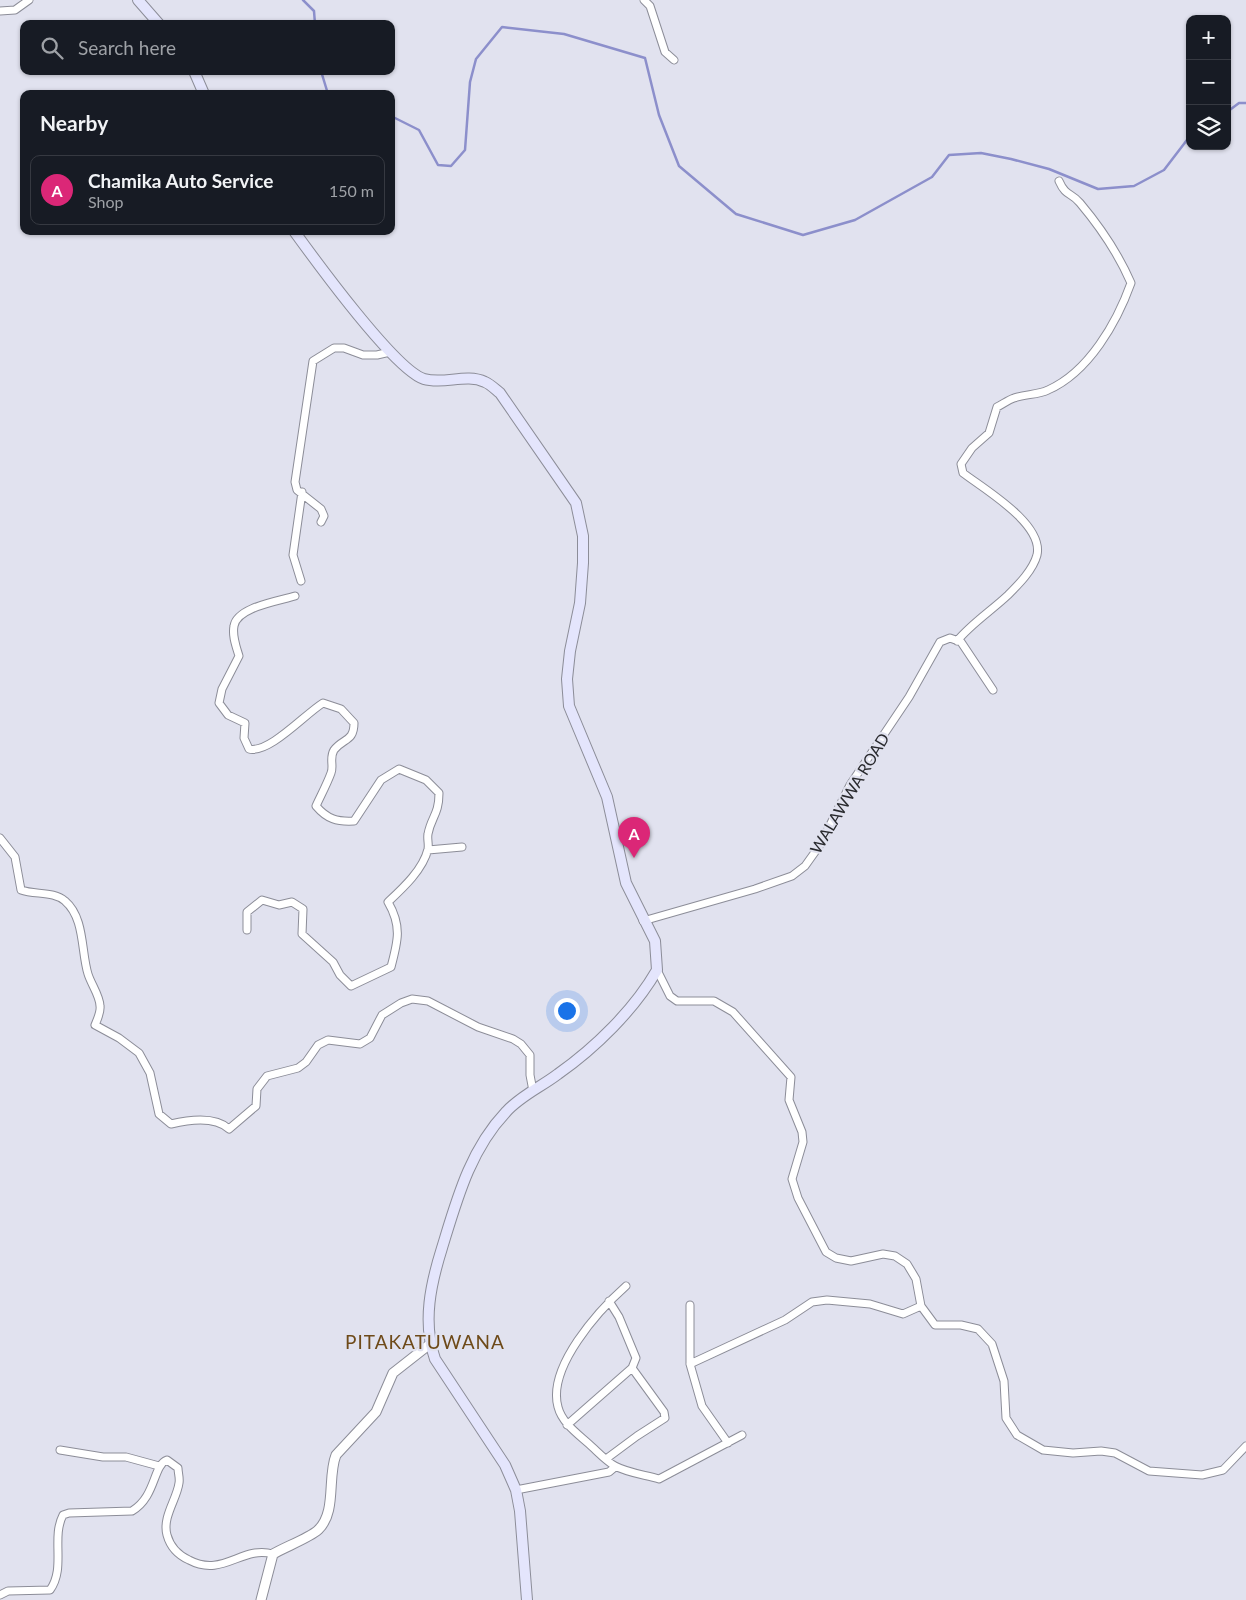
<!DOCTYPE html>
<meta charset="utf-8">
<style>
:root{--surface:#171b24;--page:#242831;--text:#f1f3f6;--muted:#9ea1a6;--line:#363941;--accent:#db2777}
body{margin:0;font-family:Lato,sans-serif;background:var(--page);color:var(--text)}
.controls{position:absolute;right:15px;top:15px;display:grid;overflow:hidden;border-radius:10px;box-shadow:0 1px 4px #0004}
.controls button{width:45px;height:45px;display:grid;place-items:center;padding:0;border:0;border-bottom:1px solid var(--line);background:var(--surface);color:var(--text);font:25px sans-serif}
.you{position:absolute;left:566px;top:1010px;width:18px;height:18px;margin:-12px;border:4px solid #fff;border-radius:50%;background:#1a73e8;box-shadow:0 0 0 8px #1a73e833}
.badge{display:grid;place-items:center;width:32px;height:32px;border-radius:50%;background:var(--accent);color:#fff;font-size:16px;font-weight:700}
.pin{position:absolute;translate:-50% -41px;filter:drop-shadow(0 1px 2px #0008)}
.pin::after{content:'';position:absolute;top:26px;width:18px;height:15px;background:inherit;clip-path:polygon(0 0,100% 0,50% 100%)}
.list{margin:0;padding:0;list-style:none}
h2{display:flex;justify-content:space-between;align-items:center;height:65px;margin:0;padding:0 20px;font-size:21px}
h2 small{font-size:16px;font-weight:400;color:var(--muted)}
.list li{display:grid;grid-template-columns:32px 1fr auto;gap:15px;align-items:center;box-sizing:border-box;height:70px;margin:0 10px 10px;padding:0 10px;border:1px solid var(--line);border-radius:10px}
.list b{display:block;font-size:19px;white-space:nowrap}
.list p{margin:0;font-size:16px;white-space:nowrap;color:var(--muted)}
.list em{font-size:16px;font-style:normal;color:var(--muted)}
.icon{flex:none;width:28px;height:28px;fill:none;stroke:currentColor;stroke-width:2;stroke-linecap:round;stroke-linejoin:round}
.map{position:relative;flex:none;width:1246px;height:1600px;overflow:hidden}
.search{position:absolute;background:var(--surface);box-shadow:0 1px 4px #0004;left:20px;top:20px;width:375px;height:55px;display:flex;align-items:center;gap:12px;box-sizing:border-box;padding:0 18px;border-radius:10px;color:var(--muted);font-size:19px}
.panel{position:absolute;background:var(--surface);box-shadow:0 1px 4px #0004;left:20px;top:90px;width:375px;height:145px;border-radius:10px}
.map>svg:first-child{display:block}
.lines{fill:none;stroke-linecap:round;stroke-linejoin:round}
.stream{stroke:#8c8fcb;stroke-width:2.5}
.minor-casing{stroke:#8c8d98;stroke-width:9}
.tertiary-casing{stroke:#8c8d98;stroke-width:11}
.secondary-casing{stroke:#8c8d98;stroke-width:12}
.minor{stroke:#fff;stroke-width:7}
.tertiary{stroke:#fff;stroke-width:9}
.secondary{stroke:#e4e5fc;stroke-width:10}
.labels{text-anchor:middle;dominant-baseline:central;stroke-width:4.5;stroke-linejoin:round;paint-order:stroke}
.street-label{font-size:16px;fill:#292a2e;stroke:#e1e2ef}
.quarter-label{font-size:19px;letter-spacing:1px;fill:#6e4a19;stroke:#e1e2ef}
</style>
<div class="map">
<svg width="1246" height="1600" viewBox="0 0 1246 1600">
<rect width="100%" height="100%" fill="#e1e2ef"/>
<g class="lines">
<path class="stream" d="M303,0L314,11L315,24
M321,71L328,94
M1227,112L1239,103H1246
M391,116L419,130L438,165L451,166L465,150L470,82L476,59L502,27L564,34L645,58L659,115L679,166L736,214L803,235L855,220L932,177L949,155L981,153L1011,159L1049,169L1098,189L1134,186L1164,170L1190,136"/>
<defs>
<path id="minor" d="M644,0L650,6L665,52L674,60
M0,11L15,10L29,0
M321,522L324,516L321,509L297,490L295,482L313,361L334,348H344L363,355H377L390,352
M301,581L293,555L302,492
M957,641C972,623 991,611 1008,595C1019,584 1033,570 1037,555C1044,524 984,489 963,473L961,464L972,448L989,433L997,407C1003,404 1008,400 1014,398C1025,394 1038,395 1048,390C1089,372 1117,322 1131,283C1118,253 1101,228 1080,203C1071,192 1066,197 1059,181
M0,838L15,857L21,890C35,895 54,891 65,901C85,918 81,952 88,974C91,984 100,996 100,1006C101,1012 97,1020 95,1025L119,1038L139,1053L150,1073L159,1114L171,1124C188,1120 215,1116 229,1129L256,1106L257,1089L267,1076L298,1068L306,1062L318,1045L328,1040L360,1044L370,1038L382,1015L401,1003L412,999L428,1001L478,1027L513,1039L521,1044L530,1055V1075L533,1091
M428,850L462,847
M643,921L755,889L792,876L805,866L820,845L850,785L909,697L940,642L950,638L961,642L993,690
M247,930V912L262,900L279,905L292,902L303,909L302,934L333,962L340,975L351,986L391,967C398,941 402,926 388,902C402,889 423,870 428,849C429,844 427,839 428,834C431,817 439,815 439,793L426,780L399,769L381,780L354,821C337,822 327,819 316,806C321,795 327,784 331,773C334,766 329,758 334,750C343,738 354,742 354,723L341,709L323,703C305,714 269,754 249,749L244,738L245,723L228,715L219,703L222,689L239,656C236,646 232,636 234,626C237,607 279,601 295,596
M657,970L670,996L677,1001H714L733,1012L791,1077L789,1100L802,1132L803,1142L792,1179L798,1198L826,1252L836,1258L851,1261L883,1254L895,1256L907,1264L916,1279L921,1306L935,1325H961L978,1329L992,1344L1004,1381L1006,1418L1017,1435L1043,1450L1073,1453L1101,1451L1115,1453L1149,1471L1202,1475L1223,1470L1246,1446
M626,1286C599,1310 547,1367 558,1407C562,1423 578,1434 589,1444C597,1451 606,1461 615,1466C628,1473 646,1475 659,1479L742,1435
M690,1305V1364L702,1406L728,1443
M690,1364L785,1320L812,1302L827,1300L870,1304L903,1314L921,1306
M567,1425L632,1368L636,1358L619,1317L609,1301
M60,1450L103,1457H126L159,1466
M606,1459L637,1436L665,1418L664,1412L632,1368
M516,1490L609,1472L615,1467
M0,1595L8,1591L50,1590C66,1568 51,1538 63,1515L69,1513L132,1511C156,1497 153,1465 167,1460L178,1468C178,1473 180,1478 179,1483C177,1499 162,1517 167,1535C170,1546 178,1555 189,1560C223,1578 242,1545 273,1554"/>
<path id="tertiary" d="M261,1600L273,1554C285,1547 309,1538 318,1530C337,1512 327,1477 336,1455L376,1412L393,1373L430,1344"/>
<path id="secondary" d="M138,0L159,24
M194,71L204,94
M294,231C315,260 395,370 424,379C444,385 466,373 485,382C490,384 495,389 500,393L576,503L583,536V563L580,603L570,651L567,679L569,706L607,797L626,883L655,941L657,970C634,1010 595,1048 558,1074C541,1087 520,1096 506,1112C470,1150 457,1199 442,1248C431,1283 422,1322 435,1359L505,1465L516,1490L520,1511L527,1600"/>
</defs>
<use href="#minor" class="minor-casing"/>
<use href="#tertiary" class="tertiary-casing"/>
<use href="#secondary" class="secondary-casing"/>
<use href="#minor" class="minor"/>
<use href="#tertiary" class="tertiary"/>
<use href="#secondary" class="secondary"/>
</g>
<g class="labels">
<g class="street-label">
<text transform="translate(849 793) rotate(-59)">WALAWWA ROAD</text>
</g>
<g class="quarter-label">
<text x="425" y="1341">PITAKATUWANA</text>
</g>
</g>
</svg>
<div class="controls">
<button>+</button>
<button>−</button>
<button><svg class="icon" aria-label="layers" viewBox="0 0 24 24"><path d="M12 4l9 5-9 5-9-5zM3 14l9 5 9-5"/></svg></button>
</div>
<div class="you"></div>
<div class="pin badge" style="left:634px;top:858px">A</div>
<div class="search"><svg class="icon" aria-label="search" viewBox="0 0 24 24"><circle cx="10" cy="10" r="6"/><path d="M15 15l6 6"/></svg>Search here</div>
<section class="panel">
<h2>Nearby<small></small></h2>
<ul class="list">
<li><span class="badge">A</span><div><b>Chamika Auto Service</b><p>Shop</p></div><em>150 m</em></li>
</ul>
</section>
</div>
